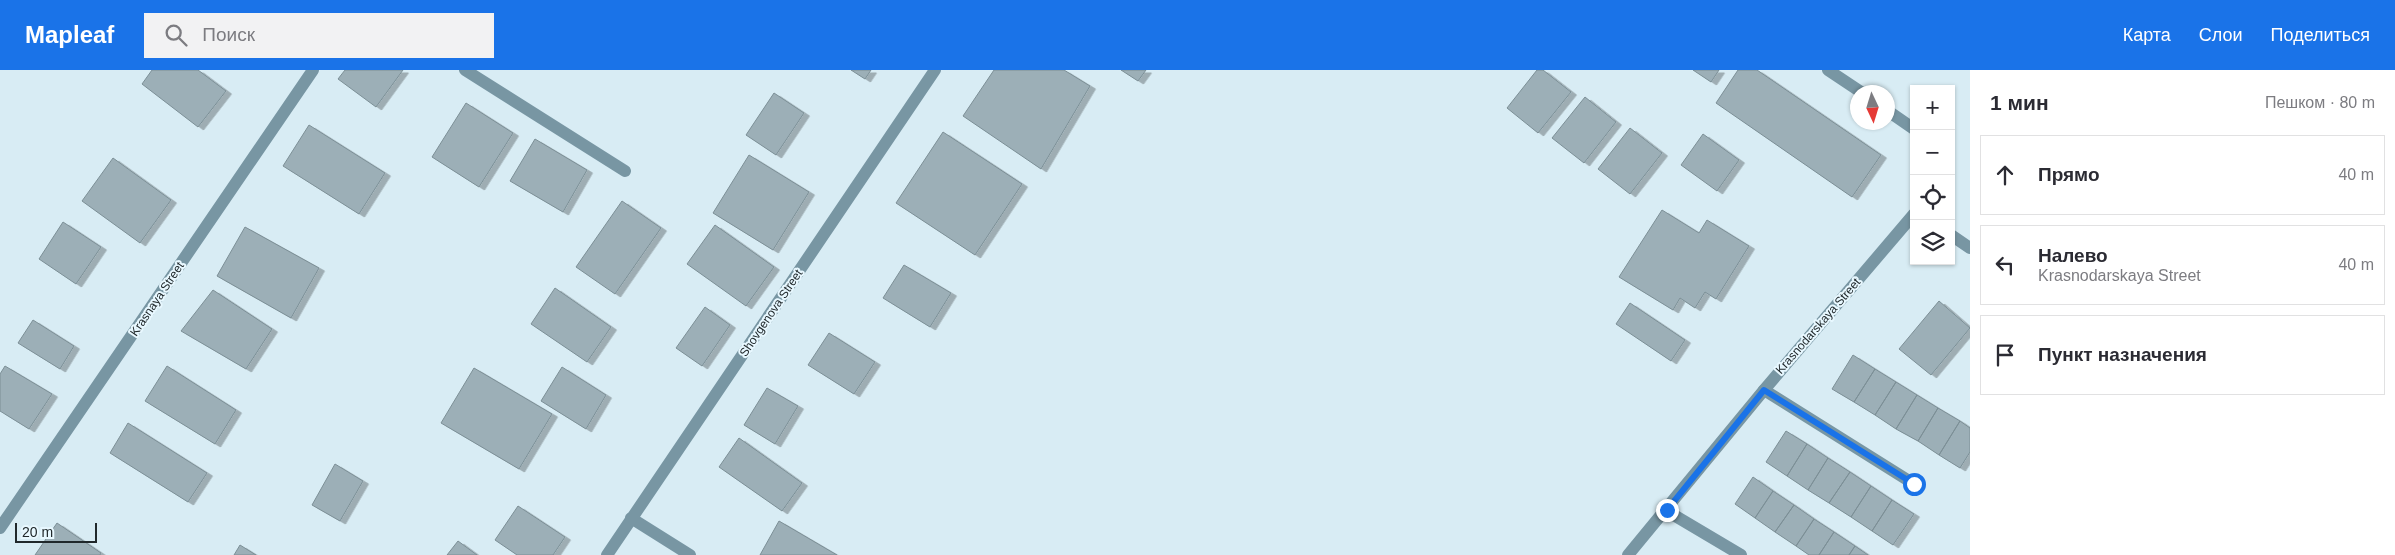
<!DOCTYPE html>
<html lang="ru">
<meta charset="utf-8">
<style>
:root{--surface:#fff;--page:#f2f2f3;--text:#2b2b33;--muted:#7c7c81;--line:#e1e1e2;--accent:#1a73e8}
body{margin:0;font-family:Arial,sans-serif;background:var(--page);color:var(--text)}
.controls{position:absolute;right:15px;top:15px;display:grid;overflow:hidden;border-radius:0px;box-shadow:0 1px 4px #0004}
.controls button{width:45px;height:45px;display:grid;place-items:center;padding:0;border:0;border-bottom:1px solid var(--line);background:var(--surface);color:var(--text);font:25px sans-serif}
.compass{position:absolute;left:1850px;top:15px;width:45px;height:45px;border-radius:50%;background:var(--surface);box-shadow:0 1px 4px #0004;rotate:176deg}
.scale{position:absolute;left:15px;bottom:12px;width:82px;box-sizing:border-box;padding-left:5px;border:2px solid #20282b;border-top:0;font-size:14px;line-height:18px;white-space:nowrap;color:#20282b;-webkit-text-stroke:4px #e8f8ff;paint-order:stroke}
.stop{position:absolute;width:15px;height:15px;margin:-11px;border:4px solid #1a73e8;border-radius:50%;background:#fff}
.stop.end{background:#1a73e8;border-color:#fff;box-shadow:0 1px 5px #0008}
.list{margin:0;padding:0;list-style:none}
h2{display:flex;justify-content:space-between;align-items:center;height:65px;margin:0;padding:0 20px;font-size:21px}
h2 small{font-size:16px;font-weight:400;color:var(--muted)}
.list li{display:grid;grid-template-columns:32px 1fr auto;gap:15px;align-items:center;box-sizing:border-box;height:80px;margin:0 10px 10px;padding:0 10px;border:1px solid var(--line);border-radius:0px}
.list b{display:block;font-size:19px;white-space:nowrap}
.list p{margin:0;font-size:16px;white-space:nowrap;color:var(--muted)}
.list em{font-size:16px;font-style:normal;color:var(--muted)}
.icon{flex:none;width:28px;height:28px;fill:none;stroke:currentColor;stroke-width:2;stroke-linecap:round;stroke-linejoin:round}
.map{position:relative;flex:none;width:1970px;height:485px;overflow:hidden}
header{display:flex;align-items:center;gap:30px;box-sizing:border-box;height:70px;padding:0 25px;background:var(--accent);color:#fff}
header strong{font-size:24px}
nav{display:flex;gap:28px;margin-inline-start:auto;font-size:18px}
.search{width:350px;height:45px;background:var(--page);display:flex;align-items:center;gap:12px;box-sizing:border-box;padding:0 18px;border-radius:0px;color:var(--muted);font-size:19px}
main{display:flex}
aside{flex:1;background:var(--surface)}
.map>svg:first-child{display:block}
.building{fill:#9cafb7;stroke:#7c8f96;filter:url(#shadow)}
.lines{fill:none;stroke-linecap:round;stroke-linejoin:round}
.lane{stroke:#7896a3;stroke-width:12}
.street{stroke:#7896a3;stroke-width:12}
.route{stroke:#1a73e8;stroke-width:6}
.labels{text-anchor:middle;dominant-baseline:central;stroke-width:4;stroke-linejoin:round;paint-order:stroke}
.street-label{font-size:12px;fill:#20282b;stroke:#e8f8ff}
</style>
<header>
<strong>Mapleaf</strong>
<div class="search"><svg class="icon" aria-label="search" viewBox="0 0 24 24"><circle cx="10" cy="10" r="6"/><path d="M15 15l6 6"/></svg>Поиск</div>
<nav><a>Карта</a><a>Слои</a><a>Поделиться</a></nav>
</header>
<main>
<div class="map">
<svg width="1970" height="485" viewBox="0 0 1970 485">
<defs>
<filter id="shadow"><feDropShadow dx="5.5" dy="3" stdDeviation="0" flood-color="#0004"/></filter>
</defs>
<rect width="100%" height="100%" fill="#d8ecf4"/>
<path class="building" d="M152,0H198L226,21L198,57L142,14Z
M345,0H403L376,37L338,9Z
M851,0H871L865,9Z
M994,0H1064L1090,16L1041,99L963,46Z
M1121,0H1146L1138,11Z
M1537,0H1543L1571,22L1538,63L1507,38Z
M1693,0H1719L1711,12Z
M1738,0H1757L1881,85L1852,127L1716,33Z
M774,23L804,43L776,85L746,65Z
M1585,27L1616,52L1584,93L1552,68Z
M466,33L513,63L479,117L432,87Z
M309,55L385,103L359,144L283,96Z
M1630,58L1662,83L1630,124L1598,99Z
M943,62L1022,114L975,185L896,133Z
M1703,64L1739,90L1717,121L1681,95Z
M535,69L587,100L563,142L510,111Z
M749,85L809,122L773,180L713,143Z
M113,88L171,130L140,173L82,131Z
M622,131L661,158L615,224L576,197Z
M1662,140L1699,163L1707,150L1749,176L1716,229L1705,222L1695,238L1680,228L1673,240L1619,207Z
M63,152L101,177L76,214L39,189Z
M715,155L774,197L746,236L687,194Z
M245,157L319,198L291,248L217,206Z
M904,195L951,223L930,257L883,228Z
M555,218L611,257L587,292L531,254Z
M213,220L272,259L246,299L181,261Z
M1939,231L1970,258L1931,305L1899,279Z
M1630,233L1685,270L1671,291L1616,254Z
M705,237L730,255L702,296L676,278Z
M33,250L74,276L60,299L18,273Z
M829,263L875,292L854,324L808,295Z
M1853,285L1875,299L1854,332L1832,319Z
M5,296L52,324L29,359L0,341V304Z
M167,296L236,340L215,374L145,331Z
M562,297L606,325L586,359L541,331Z
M474,298L552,344L519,399L441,353Z
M1875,299L1896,312L1875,345L1854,332Z
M1896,312L1917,325L1896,359L1875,345Z
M767,318L798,336L775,374L744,355Z
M1917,325L1938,338L1918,371L1896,359Z
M1938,338L1960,351L1939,385L1918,371Z
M1960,351L1970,358V382L1960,398L1939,385Z
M128,353L207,403L188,432L110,383Z
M1786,361L1807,374L1787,406L1766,392Z
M739,368L802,413L782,441L719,397Z
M1807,374L1828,388L1808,420L1787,406Z
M1828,388L1850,402L1829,433L1808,420Z
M335,394L363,411L340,451L312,435Z
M1850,402L1871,416L1851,447L1829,433Z
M1753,407L1773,421L1755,448L1735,434Z
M1871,416L1892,430L1872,461L1851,447Z
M1773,421L1794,435L1775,462L1755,448Z
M1892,430L1914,444L1893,475L1872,461Z
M1794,435L1814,449L1796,476L1775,462Z
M518,436L565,467L553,485H517L495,470Z
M1814,449L1834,462L1819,485H1809L1796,476Z
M779,451L837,485H760Z
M57,453L101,483L100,485H35Z
M1834,462L1855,476L1849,485H1819Z
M458,471L477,485H447Z
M240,475L256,485H234Z
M1855,476L1868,485H1849Z"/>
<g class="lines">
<path class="lane" d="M465,0L625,101
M1828,0L1861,22
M1888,41L1914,59
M1951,165L1970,178
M1764,320L1914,414
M1667,441L1741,485
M631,448L690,485"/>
<path class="street" d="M0,458L313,0
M607,485L935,0
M1628,485L1764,320L1914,144"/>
</g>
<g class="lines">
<path class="route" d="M1667,440L1764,320L1914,414"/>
</g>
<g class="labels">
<g class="street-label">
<text transform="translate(157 229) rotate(-56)">Krasnaya Street</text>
<text transform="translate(771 243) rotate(-56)">Shovgenova Street</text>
<text transform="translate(1818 256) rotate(-49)">Krasnodarskaya Street</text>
</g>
</g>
</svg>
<div class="controls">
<button>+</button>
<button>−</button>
<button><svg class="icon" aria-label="locate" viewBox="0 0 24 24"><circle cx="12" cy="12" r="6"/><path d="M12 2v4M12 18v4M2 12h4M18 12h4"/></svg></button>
<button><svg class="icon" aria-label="layers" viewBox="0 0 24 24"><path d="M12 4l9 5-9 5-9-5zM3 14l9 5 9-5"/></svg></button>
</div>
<svg class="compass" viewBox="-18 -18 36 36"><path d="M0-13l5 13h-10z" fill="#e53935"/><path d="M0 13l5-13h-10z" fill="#7c7c81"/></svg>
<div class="scale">20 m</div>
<div class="stop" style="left:1914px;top:414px"></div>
<div class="stop end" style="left:1667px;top:440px"></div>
</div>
<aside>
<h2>1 мин<small>Пешком · 80 m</small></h2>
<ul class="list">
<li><svg class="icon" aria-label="ahead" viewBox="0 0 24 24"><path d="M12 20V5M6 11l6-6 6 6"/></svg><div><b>Прямо</b></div><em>40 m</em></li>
<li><svg class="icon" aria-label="left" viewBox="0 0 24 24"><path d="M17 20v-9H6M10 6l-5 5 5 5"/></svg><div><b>Налево</b><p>Krasnodarskaya Street</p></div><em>40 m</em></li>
<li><svg class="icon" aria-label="arrive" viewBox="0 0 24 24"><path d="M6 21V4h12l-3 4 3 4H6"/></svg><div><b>Пункт назначения</b></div></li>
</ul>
</aside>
</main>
